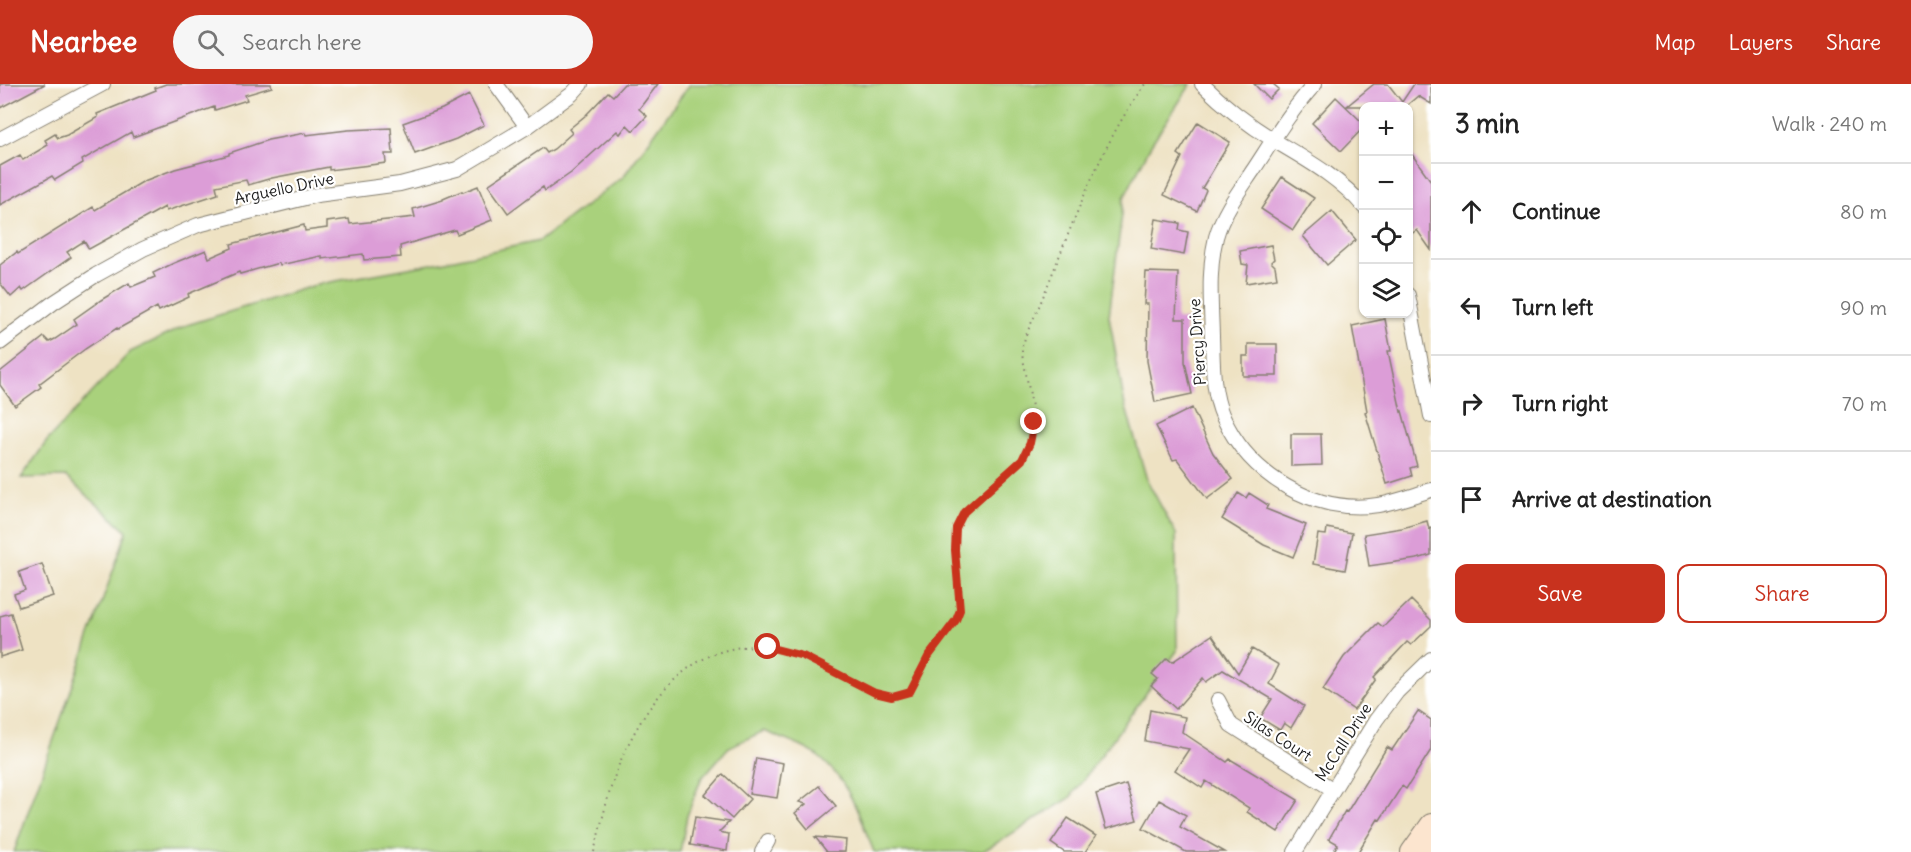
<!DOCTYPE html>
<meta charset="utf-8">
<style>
:root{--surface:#fff;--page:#f6f6f6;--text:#222;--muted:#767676;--line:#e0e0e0;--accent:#c8321e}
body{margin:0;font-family:Delius,sans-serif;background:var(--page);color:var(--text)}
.controls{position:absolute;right:18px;top:18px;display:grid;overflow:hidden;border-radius:12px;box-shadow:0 2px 4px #0004}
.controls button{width:54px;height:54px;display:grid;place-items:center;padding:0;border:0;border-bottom:2px solid var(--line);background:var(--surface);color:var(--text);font:30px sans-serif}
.stop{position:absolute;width:18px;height:18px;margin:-14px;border:4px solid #c8321e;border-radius:50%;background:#fff}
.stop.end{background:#c8321e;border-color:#fff;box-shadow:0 2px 6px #0008}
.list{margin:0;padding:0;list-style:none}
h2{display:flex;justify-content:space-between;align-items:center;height:78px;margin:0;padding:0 24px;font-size:26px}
h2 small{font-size:20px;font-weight:400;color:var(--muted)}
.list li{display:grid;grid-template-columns:39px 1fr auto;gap:18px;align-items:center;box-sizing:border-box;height:96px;padding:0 24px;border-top:2px solid var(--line)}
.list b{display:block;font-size:22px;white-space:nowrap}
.list em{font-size:20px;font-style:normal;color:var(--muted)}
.actions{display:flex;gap:12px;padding:18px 24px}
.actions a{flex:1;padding:14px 0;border:2px solid var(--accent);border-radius:12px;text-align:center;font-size:21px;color:var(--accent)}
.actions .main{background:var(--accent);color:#fff}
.icon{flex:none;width:33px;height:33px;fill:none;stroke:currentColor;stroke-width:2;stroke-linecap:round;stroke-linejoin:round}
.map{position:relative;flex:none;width:1431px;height:768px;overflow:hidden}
header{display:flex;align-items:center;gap:36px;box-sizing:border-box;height:84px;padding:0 30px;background:var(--accent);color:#fff}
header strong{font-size:28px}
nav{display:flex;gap:33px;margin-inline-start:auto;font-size:21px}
.search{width:420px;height:54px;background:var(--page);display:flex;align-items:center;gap:15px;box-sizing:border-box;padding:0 21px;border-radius:33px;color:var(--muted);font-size:22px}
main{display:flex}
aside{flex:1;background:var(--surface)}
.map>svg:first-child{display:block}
.green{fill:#a9d17c;stroke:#62764c;stroke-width:1.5}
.building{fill:#dc9dd7}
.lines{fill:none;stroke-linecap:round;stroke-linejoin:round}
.street-casing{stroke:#857f70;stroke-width:16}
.secondary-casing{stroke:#857f70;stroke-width:22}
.path{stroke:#857f70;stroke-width:2;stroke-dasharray:1.5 4.5;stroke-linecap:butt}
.street{stroke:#fff;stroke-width:14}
.secondary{stroke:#fce5cf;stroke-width:20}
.route{stroke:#c8321e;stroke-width:8}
.labels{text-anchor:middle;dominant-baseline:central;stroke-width:4.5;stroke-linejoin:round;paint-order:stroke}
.street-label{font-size:16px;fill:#1c1c1c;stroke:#fff}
</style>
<header>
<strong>Nearbee</strong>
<div class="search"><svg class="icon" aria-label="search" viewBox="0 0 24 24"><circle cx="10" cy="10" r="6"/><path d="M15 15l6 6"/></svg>Search here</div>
<nav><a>Map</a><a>Layers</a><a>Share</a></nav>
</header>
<main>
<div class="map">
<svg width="1431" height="768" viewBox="0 0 1431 768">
<rect width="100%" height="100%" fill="#fff"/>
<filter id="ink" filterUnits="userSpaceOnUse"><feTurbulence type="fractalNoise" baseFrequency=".0167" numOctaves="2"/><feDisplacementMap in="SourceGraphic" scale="12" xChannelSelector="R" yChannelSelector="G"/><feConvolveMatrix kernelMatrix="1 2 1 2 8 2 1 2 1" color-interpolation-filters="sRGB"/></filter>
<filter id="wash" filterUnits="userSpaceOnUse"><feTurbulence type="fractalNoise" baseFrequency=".008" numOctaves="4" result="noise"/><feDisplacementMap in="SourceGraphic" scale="24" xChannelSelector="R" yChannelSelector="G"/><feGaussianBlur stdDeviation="1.35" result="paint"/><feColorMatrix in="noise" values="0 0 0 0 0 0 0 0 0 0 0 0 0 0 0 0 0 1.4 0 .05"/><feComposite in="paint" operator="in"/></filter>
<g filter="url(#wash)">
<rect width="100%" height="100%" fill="#eee2c3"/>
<path class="green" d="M690,0H1191L1152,59L1124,114L1109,232L1124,317L1147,396L1176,450L1177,567L1070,714L982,768H874C859,731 848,694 815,670C800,660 780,654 764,647L729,663L701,695L687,732L680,768H14L127,447L66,393L21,394L47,357L130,268L187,241L319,200L431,180L539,157L623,93Z"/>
<g id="blocks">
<path class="building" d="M0,0H45L0,24Z
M166,0H271L272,3L245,11L247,16L215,26L214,23L133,53L131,48L82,76L83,79L55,96L52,92L0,121V82L20,71L23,76L48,61L45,56L55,50L58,54L67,51L98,33L97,30L156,6L155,4Z
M624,0H658L639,25L647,32L633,47L627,41L620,50L617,47L571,89L545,107L543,103L508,129L488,101L543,64L547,69L554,65L572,49L569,45L586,31L608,8L613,12Z
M1254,0H1273L1279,5L1269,15Z
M1374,0H1388L1402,18L1414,0H1431V20L1418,12L1406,22H1347Z
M469,11L484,41L456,55L415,70L403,39L442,25Z
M1336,13L1364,40V43L1341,67L1312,39Z
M1198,38L1230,58L1202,104L1206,106L1197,127L1164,111L1182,73L1178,70Z
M391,44L393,70H385L386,79L329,86V83L272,94L248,101L246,96L216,102L218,110L166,127L165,123L89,165L84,157L67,168L71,173L23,207L21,204L11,213L0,199V181L17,168L18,170L93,123L95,126L144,97L175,85L229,71V69L268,56L305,49L306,51L348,46Z
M1408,65L1431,97V166L1417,146L1408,152Z
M1282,93L1314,114L1293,146L1261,125Z
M478,102L492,136L457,150L455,146L400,162L401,173L364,176L363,170L322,175V172L280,181L279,179L240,190L239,188L188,210L189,213L159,227L157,223L118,245L117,244L85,265L39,300L41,303L15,322L0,301V288L44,253L49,258L55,255L77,240L74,235L101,216L129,199L131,203L155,193L153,189L174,179L206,166L209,174L232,164L231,160L304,141L305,147L327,144V138L349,135L350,140L415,133L413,125L443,116V115L462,107L463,108Z
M1332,127L1356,156L1327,181L1303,152Z
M1156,135L1180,139L1179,146L1188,148L1184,171L1151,165Z
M1271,161L1274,175L1271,178L1275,182L1277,194L1246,199L1248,181L1242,180L1240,167Z
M1146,188L1178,189L1176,235H1185V278L1192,310L1155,318L1147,277L1148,220H1144Z
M1385,235L1391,267H1388L1401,328L1402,327L1417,382L1410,384L1412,392L1387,400L1365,328L1367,327L1352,242Z
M1248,260H1277V292H1243V272H1248Z
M1192,324L1213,369L1233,395L1207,415L1177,375L1173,376L1156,342Z
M1291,350H1321L1322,381L1291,382Z
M1238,409L1246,414L1249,409L1268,421L1266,425L1306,441L1293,473L1264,461L1222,435Z
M1427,437L1429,445L1431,444V471L1417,475L1369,482L1364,450L1402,444Z
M1327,444L1352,449L1345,486L1313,480L1318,450L1326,451Z
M42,480L53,512L19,523L14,510L25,506L19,488Z
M1411,516L1431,536V542L1411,561L1407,558L1374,593L1376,595L1354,626L1323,605L1344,573L1378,539L1383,543Z
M11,529L22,566L0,573V532Z
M1212,551L1238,589L1252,565L1279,581L1269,600L1304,622L1291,644L1284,639L1280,646L1260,634L1272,615L1223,586L1206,598L1203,594L1176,625L1151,602L1158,595L1152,590L1167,574L1172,578Z
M1150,626L1185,633L1182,648L1227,678L1230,675L1298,716L1278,748L1247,728L1249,724L1206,697L1202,704L1175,686L1189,665L1145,657Z
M1418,627L1431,636V666L1406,705L1402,702L1380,736L1378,735L1358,768H1333L1338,760L1329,755L1345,727L1347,728L1387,663L1392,666Z
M756,674L783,679L777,714L749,710Z
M723,690L750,715L732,735L705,711Z
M1126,700L1137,736L1106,745L1096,710Z
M819,702L836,722L808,745L795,729L806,720L799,718Z
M1159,716L1186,731L1180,743L1225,768H1186L1143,744Z
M695,733L729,738L719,748L729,750L727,767L690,761Z
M1068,734L1096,752L1085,768H1064L1051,759Z
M815,753L846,756L845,768H827Z"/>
</g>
</g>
<g filter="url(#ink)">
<use href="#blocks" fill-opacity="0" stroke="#857f70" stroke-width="1.5"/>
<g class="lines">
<defs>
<path id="street" d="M496,0L527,43
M1202,0C1224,22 1249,41 1275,57C1307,76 1340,94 1364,123
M1315,0C1291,26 1273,56 1254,85C1240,106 1223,128 1216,153C1208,186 1211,218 1212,252C1213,279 1212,308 1223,333C1249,391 1314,431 1378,421C1396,418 1414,411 1431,406
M0,55L103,0
M1408,211L1431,332
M0,259L53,219L96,191L143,165L198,141L317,111L400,100L457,85L527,43L572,10L581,0
M1218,616L1231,641L1332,705
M762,768L768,757
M1295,768L1376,636L1397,608L1431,575"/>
<path id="secondary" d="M1411,768L1431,740
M1428,768L1431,764"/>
</defs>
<use href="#street" class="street-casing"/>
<use href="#secondary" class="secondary-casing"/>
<path class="path" d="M594,768C603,734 610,697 626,665C661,591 721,539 806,573C830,583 852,600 876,609C886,612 901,615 909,608C915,602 918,590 922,583C930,569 957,539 960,526C966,499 947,468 957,441C971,405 1020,396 1030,357C1037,333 1029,309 1025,284C1024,279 1022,273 1022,268C1022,255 1035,233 1040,220C1071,146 1097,66 1145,0"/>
<use href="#street" class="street"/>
<use href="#secondary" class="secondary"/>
</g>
</g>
<g class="lines" filter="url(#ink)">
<path class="route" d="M768,563L803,572L875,609L892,613L910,608L928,573L956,536L960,526L955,466L956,444L964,428L1022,376L1030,359L1034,338"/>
</g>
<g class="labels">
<g class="street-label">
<text transform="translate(284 104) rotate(-12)">Arguello Drive</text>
<text transform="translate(1197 258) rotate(-94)">Piercy Drive</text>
<text transform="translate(1278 652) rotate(33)">Silas Court</text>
<text transform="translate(1343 658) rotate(-57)">McCall Drive</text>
</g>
</g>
</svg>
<div class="controls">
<button>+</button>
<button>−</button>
<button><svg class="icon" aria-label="locate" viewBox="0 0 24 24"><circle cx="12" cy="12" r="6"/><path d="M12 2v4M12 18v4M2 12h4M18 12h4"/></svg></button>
<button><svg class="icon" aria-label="layers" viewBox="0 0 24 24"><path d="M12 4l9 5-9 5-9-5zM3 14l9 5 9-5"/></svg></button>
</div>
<div class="stop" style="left:768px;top:563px"></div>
<div class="stop end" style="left:1034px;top:338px"></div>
</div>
<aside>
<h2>3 min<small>Walk · 240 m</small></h2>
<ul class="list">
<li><svg class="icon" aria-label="ahead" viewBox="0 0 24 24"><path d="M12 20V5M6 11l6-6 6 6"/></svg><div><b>Continue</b></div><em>80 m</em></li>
<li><svg class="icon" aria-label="left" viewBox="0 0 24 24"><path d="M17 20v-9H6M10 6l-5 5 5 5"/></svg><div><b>Turn left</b></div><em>90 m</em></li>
<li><svg class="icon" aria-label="right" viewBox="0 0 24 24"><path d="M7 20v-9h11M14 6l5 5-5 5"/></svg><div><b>Turn right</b></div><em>70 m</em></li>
<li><svg class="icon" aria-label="arrive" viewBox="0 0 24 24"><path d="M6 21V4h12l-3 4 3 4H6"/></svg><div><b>Arrive at destination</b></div></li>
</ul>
<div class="actions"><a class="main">Save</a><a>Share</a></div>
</aside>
</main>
